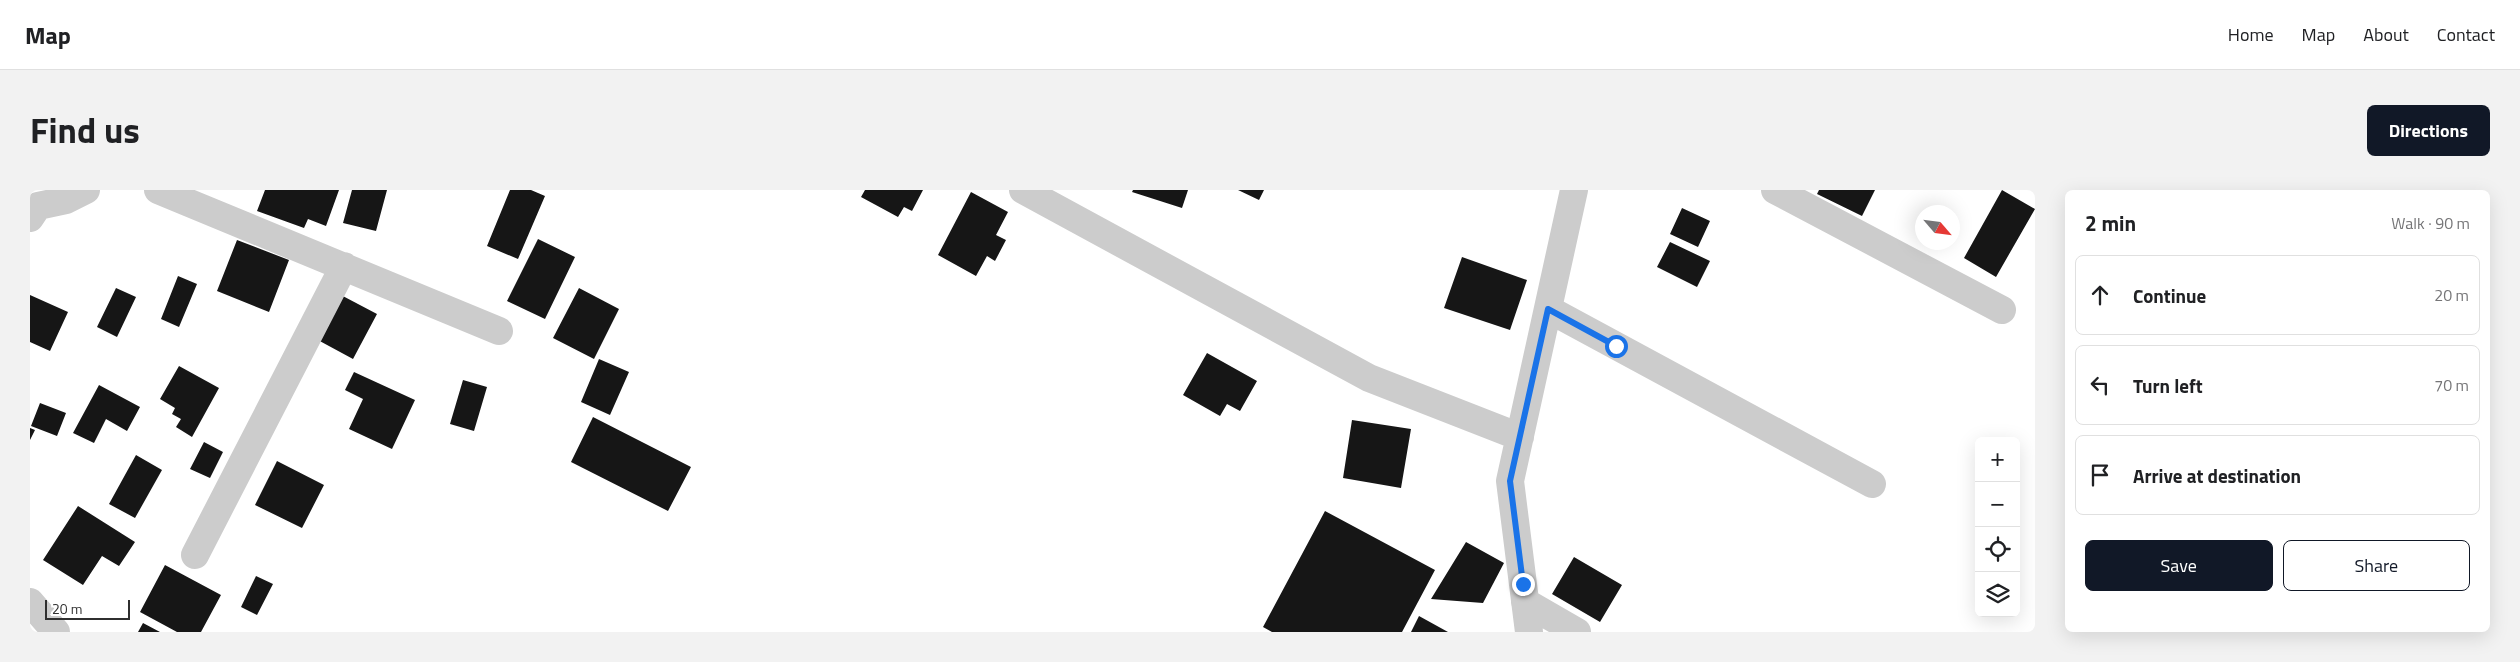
<!DOCTYPE html>
<meta charset="utf-8">
<style>
:root{--surface:#fff;--page:#f2f2f2;--text:#202124;--muted:#757577;--line:#e0e0e0;--accent:#111827}
body{margin:0;font-family:"Titillium Web",sans-serif;background:var(--page);color:var(--text)}
.controls{position:absolute;right:15px;bottom:15px;display:grid;overflow:hidden;border-radius:8px;box-shadow:0 5px 20px #0002}
.controls button{width:45px;height:45px;display:grid;place-items:center;padding:0;border:0;border-bottom:1px solid var(--line);background:var(--surface);color:var(--text);font:25px sans-serif}
.compass{position:absolute;left:1885px;top:15px;width:45px;height:45px;border-radius:50%;background:var(--surface);box-shadow:0 5px 20px #0002;rotate:118deg}
.scale{position:absolute;left:15px;bottom:12px;width:85px;box-sizing:border-box;padding-left:5px;border:2px solid #2f2f2f;border-top:0;font-size:14px;line-height:18px;white-space:nowrap;color:#2f2f2f;-webkit-text-stroke:4px #fff;paint-order:stroke}
.stop{position:absolute;width:15px;height:15px;margin:-11px;border:4px solid #1a73e8;border-radius:50%;background:#fff}
.stop.end{background:#1a73e8;border-color:#fff;box-shadow:0 1px 5px #0008}
.list{margin:0;padding:0;list-style:none}
h2{display:flex;justify-content:space-between;align-items:center;height:65px;margin:0;padding:0 20px;font-size:21px}
h2 small{font-size:16px;font-weight:400;color:var(--muted)}
.list li{display:grid;grid-template-columns:32px 1fr auto;gap:15px;align-items:center;box-sizing:border-box;height:80px;margin:0 10px 10px;padding:0 10px;border:1px solid var(--line);border-radius:8px}
.list b{display:block;font-size:19px;white-space:nowrap}
.list em{font-size:16px;font-style:normal;color:var(--muted)}
.actions{display:flex;gap:10px;padding:15px 20px}
.actions a{flex:1;padding:11px 0;border:1px solid var(--accent);border-radius:8px;text-align:center;font-size:18px;color:var(--accent)}
.actions .main{background:var(--accent);color:#fff}
.icon{flex:none;width:28px;height:28px;fill:none;stroke:currentColor;stroke-width:2;stroke-linecap:round;stroke-linejoin:round}
.map{position:relative;flex:none;width:2005px;height:442px;overflow:hidden;border-radius:8px}
header{display:flex;align-items:center;gap:30px;box-sizing:border-box;height:70px;padding:0 25px;background:var(--surface);border-bottom:1px solid var(--line)}
header strong{font-size:24px}
nav{display:flex;gap:28px;margin-inline-start:auto;font-size:18px}
.intro{display:flex;align-items:center;justify-content:space-between;box-sizing:border-box;height:120px;padding:0 30px}
h1{margin:0;font-size:35px}
.button{padding:12px 22px;border-radius:8px;background:var(--accent);color:#fff;font-size:18px;font-weight:700}
main{display:flex;gap:30px;padding:0 30px}
aside{flex:1;background:var(--surface);border-radius:8px;box-shadow:0 5px 20px #0002}
.map>svg:first-child{display:block}
.building{fill:#161616}
.lines{fill:none;stroke-linecap:round;stroke-linejoin:round}
.minor{stroke:#ccc;stroke-width:28}
.route{stroke:#1a73e8;stroke-width:6}
</style>
<header>
<strong>Map</strong>
<nav><a>Home</a><a>Map</a><a>About</a><a>Contact</a></nav>
</header>
<div class="intro"><h1>Find us</h1><a class="button">Directions</a></div>
<main>
<div class="map">
<svg width="2005" height="442" viewBox="0 0 2005 442">
<rect width="100%" height="100%" fill="#fff"/>
<path class="building" d="M235,0H309L296,36L278,29L274,38L227,21Z
M322,0H357L346,41L313,33Z
M480,0H501L515,6L488,69L457,56Z
M835,0H893L882,21L874,17L868,27L831,7Z
M1103,0H1158L1152,18L1102,2Z
M1208,0H1234L1229,10Z
M1789,0H1845L1832,26L1787,4Z
M1972,0L2005,19L1966,87L1934,68Z
M941,2L978,22L966,45L976,50L965,71L957,66L946,86L908,65Z
M1652,18L1680,31L1668,57L1640,44Z
M508,49L545,67L515,129L477,111Z
M207,50L259,70L239,122L187,101Z
M1640,52L1680,71L1667,97L1627,77Z
M1432,67L1497,90L1480,140L1414,118Z
M148,86L167,94L149,137L131,129Z
M86,98L106,107L87,147L67,137Z
M549,98L589,119L564,169L523,148Z
M309,104L347,124L323,169L286,149Z
M0,105L38,122L20,161L0,152Z
M1177,163L1227,191L1210,221L1197,214L1190,226L1153,205Z
M569,169L599,182L580,225L551,212Z
M149,176L189,198L162,247L146,237L151,229L142,224L145,218L130,209Z
M324,182L385,210L362,259L319,239L333,209L315,200Z
M433,190L457,197L444,241L420,234Z
M69,195L110,217L97,241L76,229L64,253L43,243Z
M10,213L36,223L27,246L1,236Z
M563,227L661,277L638,321L541,272Z
M1322,230L1381,239L1371,298L1313,288Z
M0,238L5,240L0,250Z
M174,252L193,262L180,288L160,279Z
M106,265L132,280L105,328L79,314Z
M247,271L294,295L272,338L225,315Z
M48,316L105,352L89,376L72,366L53,395L13,370Z
M1295,321L1405,380L1372,442H1242L1233,437Z
M1436,352L1474,373L1453,413L1401,409Z
M1544,367L1592,395L1570,432L1522,404Z
M135,375L191,405L171,442H147L110,422Z
M226,386L243,394L227,425L211,417Z
M1389,426L1418,442H1381Z
M113,433L130,442H108Z"/>
<g class="lines">
<path class="minor" d="M128,0L469,141
M993,0L1339,188L1490,247
M1745,0L1972,120
M0,28L8,16L36,10L56,0
M1518,119L1842,294
M165,365L314,76
M0,412L26,442
M1495,412L1547,442
M1499,442L1480,291L1544,0"/>
</g>
<g class="lines">
<path class="route" d="M1493,394L1480,291L1518,119L1586,156"/>
</g>
</svg>
<div class="controls">
<button>+</button>
<button>−</button>
<button><svg class="icon" aria-label="locate" viewBox="0 0 24 24"><circle cx="12" cy="12" r="6"/><path d="M12 2v4M12 18v4M2 12h4M18 12h4"/></svg></button>
<button><svg class="icon" aria-label="layers" viewBox="0 0 24 24"><path d="M12 4l9 5-9 5-9-5zM3 14l9 5 9-5"/></svg></button>
</div>
<svg class="compass" viewBox="-18 -18 36 36"><path d="M0-13l5 13h-10z" fill="#e53935"/><path d="M0 13l5-13h-10z" fill="#757577"/></svg>
<div class="scale">20 m</div>
<div class="stop" style="left:1586px;top:156px"></div>
<div class="stop end" style="left:1493px;top:394px"></div>
</div>
<aside>
<h2>2 min<small>Walk · 90 m</small></h2>
<ul class="list">
<li><svg class="icon" aria-label="ahead" viewBox="0 0 24 24"><path d="M12 20V5M6 11l6-6 6 6"/></svg><div><b>Continue</b></div><em>20 m</em></li>
<li><svg class="icon" aria-label="left" viewBox="0 0 24 24"><path d="M17 20v-9H6M10 6l-5 5 5 5"/></svg><div><b>Turn left</b></div><em>70 m</em></li>
<li><svg class="icon" aria-label="arrive" viewBox="0 0 24 24"><path d="M6 21V4h12l-3 4 3 4H6"/></svg><div><b>Arrive at destination</b></div></li>
</ul>
<div class="actions"><a class="main">Save</a><a>Share</a></div>
</aside>
</main>
